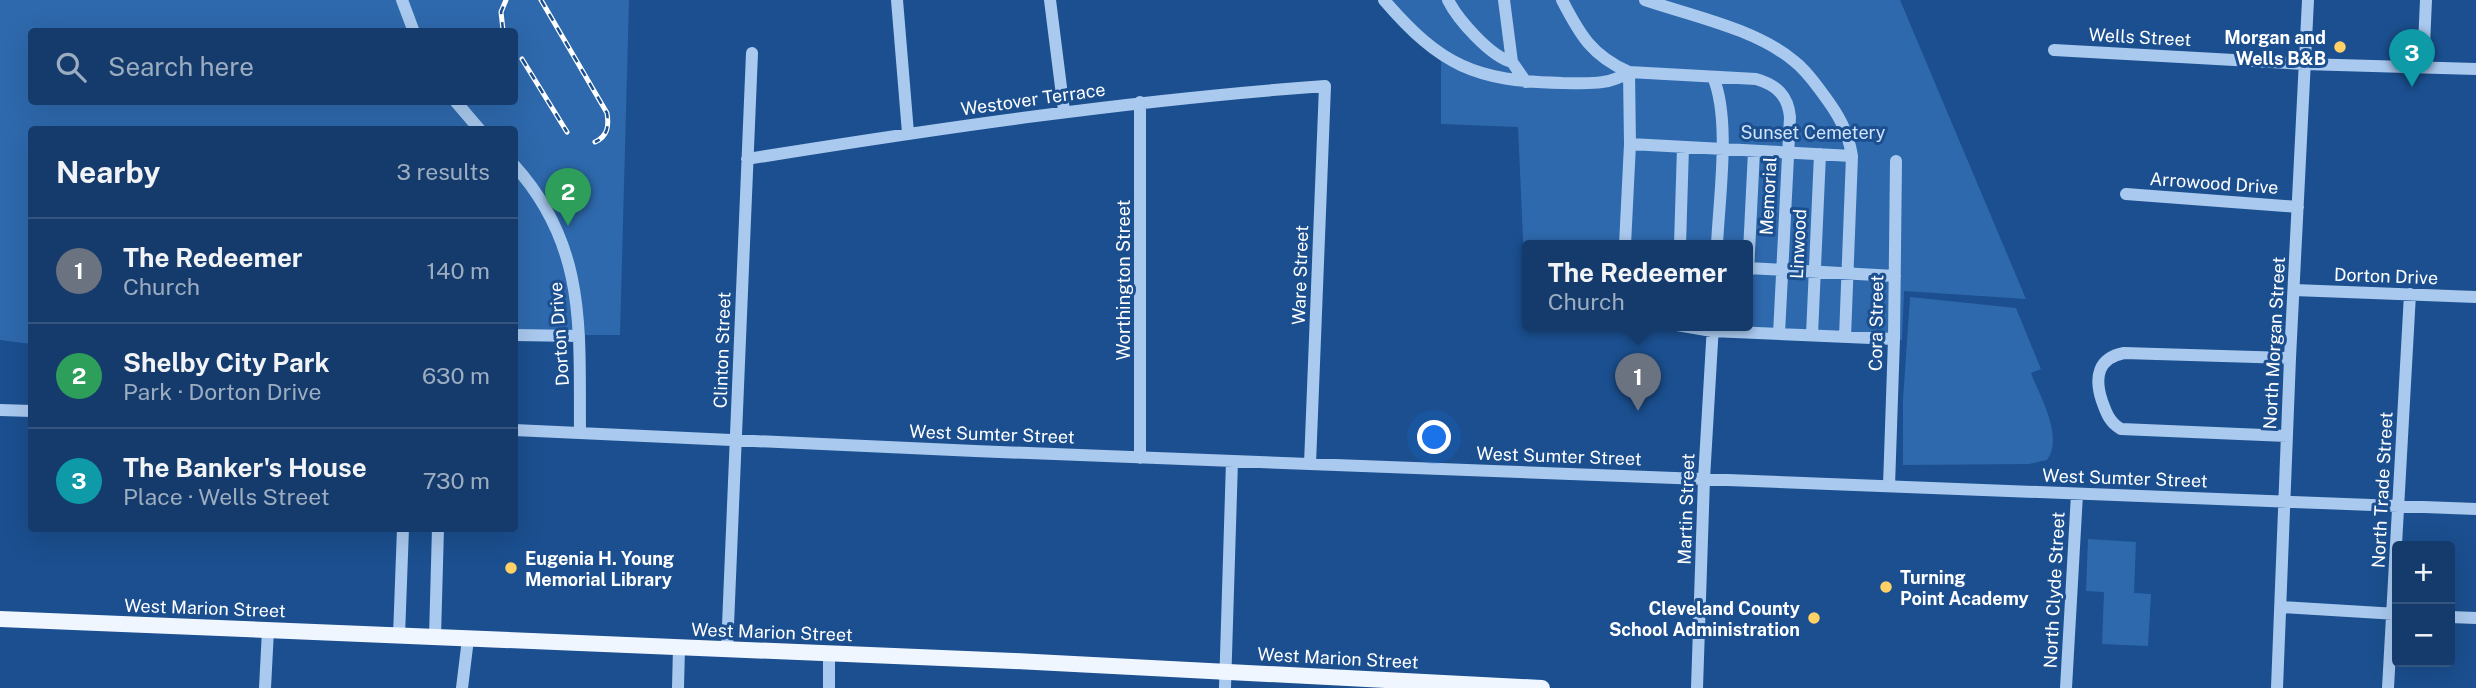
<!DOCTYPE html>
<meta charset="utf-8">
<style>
:root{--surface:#143b6b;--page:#1d4271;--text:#f1f3f6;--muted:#9dadc1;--line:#33557e;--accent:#ffd166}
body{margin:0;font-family:"Public Sans",sans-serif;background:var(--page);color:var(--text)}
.controls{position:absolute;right:21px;bottom:21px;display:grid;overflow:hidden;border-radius:7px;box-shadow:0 7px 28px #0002}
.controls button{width:63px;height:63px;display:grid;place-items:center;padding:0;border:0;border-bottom:2px solid var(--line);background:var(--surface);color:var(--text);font:35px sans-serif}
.you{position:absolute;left:1435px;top:438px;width:24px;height:24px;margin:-18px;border:5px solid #fff;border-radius:50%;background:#1a73e8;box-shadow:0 0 0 10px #1a73e833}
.badge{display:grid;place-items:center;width:46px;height:46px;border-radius:50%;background:var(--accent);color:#fff;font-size:23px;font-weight:700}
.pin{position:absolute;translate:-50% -58px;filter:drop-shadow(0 2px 4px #0008)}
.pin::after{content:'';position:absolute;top:37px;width:24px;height:21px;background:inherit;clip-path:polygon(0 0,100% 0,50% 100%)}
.popup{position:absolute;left:1522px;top:240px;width:231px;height:91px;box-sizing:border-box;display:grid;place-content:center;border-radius:7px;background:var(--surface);filter:drop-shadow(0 2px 5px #0005);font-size:23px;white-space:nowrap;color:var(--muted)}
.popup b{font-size:26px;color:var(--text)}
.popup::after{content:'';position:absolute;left:50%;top:100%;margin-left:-14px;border:14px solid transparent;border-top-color:var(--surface)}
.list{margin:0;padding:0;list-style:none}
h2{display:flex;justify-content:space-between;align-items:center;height:91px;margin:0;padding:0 28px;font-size:30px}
h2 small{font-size:23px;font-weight:400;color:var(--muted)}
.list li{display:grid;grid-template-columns:46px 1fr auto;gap:21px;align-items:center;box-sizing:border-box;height:105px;padding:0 28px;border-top:2px solid var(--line)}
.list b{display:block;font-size:26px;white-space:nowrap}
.list p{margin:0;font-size:23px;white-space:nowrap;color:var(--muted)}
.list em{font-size:23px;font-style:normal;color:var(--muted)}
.icon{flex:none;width:38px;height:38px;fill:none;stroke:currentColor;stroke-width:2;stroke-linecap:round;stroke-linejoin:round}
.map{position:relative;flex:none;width:2476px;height:688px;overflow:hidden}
.search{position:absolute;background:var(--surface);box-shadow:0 7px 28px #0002;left:28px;top:28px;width:490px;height:77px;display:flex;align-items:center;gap:18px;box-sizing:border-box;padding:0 24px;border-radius:7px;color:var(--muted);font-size:26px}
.panel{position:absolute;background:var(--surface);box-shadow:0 7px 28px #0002;left:28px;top:126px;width:490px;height:406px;border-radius:7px}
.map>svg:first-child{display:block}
.green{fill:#2e69ad;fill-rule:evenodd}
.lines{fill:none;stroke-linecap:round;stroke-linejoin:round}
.minor{stroke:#a9c9ee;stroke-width:12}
.major{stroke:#f0f6ff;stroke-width:16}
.rail-casing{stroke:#fff;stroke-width:5}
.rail{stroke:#1b4f8f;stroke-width:2.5;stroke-dasharray:8;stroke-linecap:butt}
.poi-dot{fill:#ffd166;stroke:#1b4f8f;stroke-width:2.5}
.labels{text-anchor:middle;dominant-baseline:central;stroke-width:6;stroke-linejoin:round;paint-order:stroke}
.street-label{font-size:18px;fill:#fff;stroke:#1b4f8f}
.poi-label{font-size:18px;font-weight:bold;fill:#fff;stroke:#1b4f8f;text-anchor:end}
.park-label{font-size:18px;fill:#cfe3fa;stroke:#1b4f8f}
</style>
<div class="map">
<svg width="2476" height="688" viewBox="0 0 2476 688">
<rect width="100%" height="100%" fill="#1b4f8f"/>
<path class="green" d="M0,0H629L620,335H515L514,130H32L31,344L0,340ZM32,32H514V102H32Z
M1384,0H1900L2026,299L1904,291L1902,340L1712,331L1677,325H1748V245H1528V305H1526L1518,127L1441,124V55Z
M1910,297L2016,308L2041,369L2031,373C2040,397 2064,436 2047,460L2029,464L1903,465V400Z
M2088,539L2136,542L2134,593L2151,594L2148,646L2102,644L2104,592L2086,591Z"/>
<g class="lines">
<path class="minor" d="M402,0L414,32
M897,0L908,133
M1050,0L1064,111
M1384,0C1441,66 1475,81 1562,83C1587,83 1608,86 1629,72
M1448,0C1458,20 1491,57 1512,62
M1504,0L1512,62L1526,82
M1562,0C1580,35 1592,56 1629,72L1756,79C1777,85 1788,96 1790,117L1779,334
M1645,0C1692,16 1756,29 1794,61C1806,70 1814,82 1823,94C1838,114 1848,131 1852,156L1845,337
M2054,50L2304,64L2476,69
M2423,67L2426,0
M1713,77C1731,119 1719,198 1717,245
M456,102L480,130
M1140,102V458
M1630,144L1852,156
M747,159C940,128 1131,100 1325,86L1310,464
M514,165C588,247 579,331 580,433
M2126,194L2298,207
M1625,245L1630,144L1629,72
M1680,245L1683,147
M1748,268L1895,276
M1748,272L1754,151
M2294,290L2476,297
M1677,325L1712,331L1894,339
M514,335L579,336
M1812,335L1820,154
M0,410L32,411
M514,430L975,451L2476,509
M2287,436L2121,429C2109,422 2106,412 2102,401C2094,377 2098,358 2124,353L2290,358
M1889,486L1894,339L1896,161
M2282,607L2397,614
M2450,617L2476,618
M399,636L403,528
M435,637L438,528
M727,649L752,53
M265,688L268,630
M462,688L468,639
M678,688L679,647
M829,688V654
M1225,688L1232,461
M1697,688L1704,479L1713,325
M2066,688L2077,494
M2277,688L2290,358L2308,0
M2388,688L2410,294"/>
<path class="major" d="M0,619L1014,661L1542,688"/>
<defs>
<path id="rail" d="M541,0L607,113C609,126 608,136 595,142
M503,30L501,12L506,0
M522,59L567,132"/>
</defs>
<use href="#rail" class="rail-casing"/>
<use href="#rail" class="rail"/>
</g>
<g class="poi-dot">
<circle cx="2340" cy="47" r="7"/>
<circle cx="511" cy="568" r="7"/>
<circle cx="1886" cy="587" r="7"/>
<circle cx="1814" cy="618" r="7"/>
</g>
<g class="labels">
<g class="street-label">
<text transform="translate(2140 37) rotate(3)">Wells Street</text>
<text transform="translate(1033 99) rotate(-8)">Westover Terrace</text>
<text transform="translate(2214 183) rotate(4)">Arrowood Drive</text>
<text transform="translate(1768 196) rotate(-87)">Memorial</text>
<text transform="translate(1798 244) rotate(-87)">Linwood</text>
<text transform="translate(1300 275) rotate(-88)">Ware Street</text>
<text transform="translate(2386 276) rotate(2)">Dorton Drive</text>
<text transform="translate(1123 280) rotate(-90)">Worthington Street</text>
<text transform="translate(1876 323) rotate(-89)">Cora Street</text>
<text transform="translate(559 334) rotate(-94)">Dorton Drive</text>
<text transform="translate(2274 343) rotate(-87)">North Morgan Street</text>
<text transform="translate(722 350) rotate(-88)">Clinton Street</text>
<text transform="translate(992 434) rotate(2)">West Sumter Street</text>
<text transform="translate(1559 456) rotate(2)">West Sumter Street</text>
<text transform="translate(2125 478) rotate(2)">West Sumter Street</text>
<text transform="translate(2382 490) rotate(-87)">North Trade Street</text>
<text transform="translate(1686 509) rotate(-88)">Martin Street</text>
<text transform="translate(2054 590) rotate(-87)">North Clyde Street</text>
<text transform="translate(205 608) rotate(2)">West Marion Street</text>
<text transform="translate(772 632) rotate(2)">West Marion Street</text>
<text transform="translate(1338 658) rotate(3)">West Marion Street</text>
</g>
<g class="poi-label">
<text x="2326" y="37">Morgan and<tspan x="2326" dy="21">Wells B&amp;B</tspan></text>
<text x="525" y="558" text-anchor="start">Eugenia H. Young<tspan x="525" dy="21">Memorial Library</tspan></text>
<text x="1900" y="577" text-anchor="start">Turning<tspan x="1900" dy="21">Point Academy</tspan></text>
<text x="1800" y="608">Cleveland County<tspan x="1800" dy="21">School Administration</tspan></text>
</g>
<g class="park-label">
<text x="1813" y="132">Sunset Cemetery</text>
</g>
</g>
</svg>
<div class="controls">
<button>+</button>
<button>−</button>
</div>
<div class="you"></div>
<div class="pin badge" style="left:1638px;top:411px;background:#6b7280">1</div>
<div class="popup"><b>The Redeemer</b>Church</div>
<div class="pin badge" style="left:568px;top:226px;background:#2e9e5b">2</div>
<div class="pin badge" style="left:2412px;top:87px;background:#0f9aa8">3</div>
<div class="search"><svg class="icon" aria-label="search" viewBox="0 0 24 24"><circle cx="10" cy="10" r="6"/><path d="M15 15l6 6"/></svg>Search here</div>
<section class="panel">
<h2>Nearby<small>3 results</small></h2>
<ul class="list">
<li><span class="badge" style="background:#6b7280">1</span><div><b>The Redeemer</b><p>Church</p></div><em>140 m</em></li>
<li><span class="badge" style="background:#2e9e5b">2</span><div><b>Shelby City Park</b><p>Park · Dorton Drive</p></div><em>630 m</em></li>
<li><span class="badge" style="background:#0f9aa8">3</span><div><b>The Banker's House</b><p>Place · Wells Street</p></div><em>730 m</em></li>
</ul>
</section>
</div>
